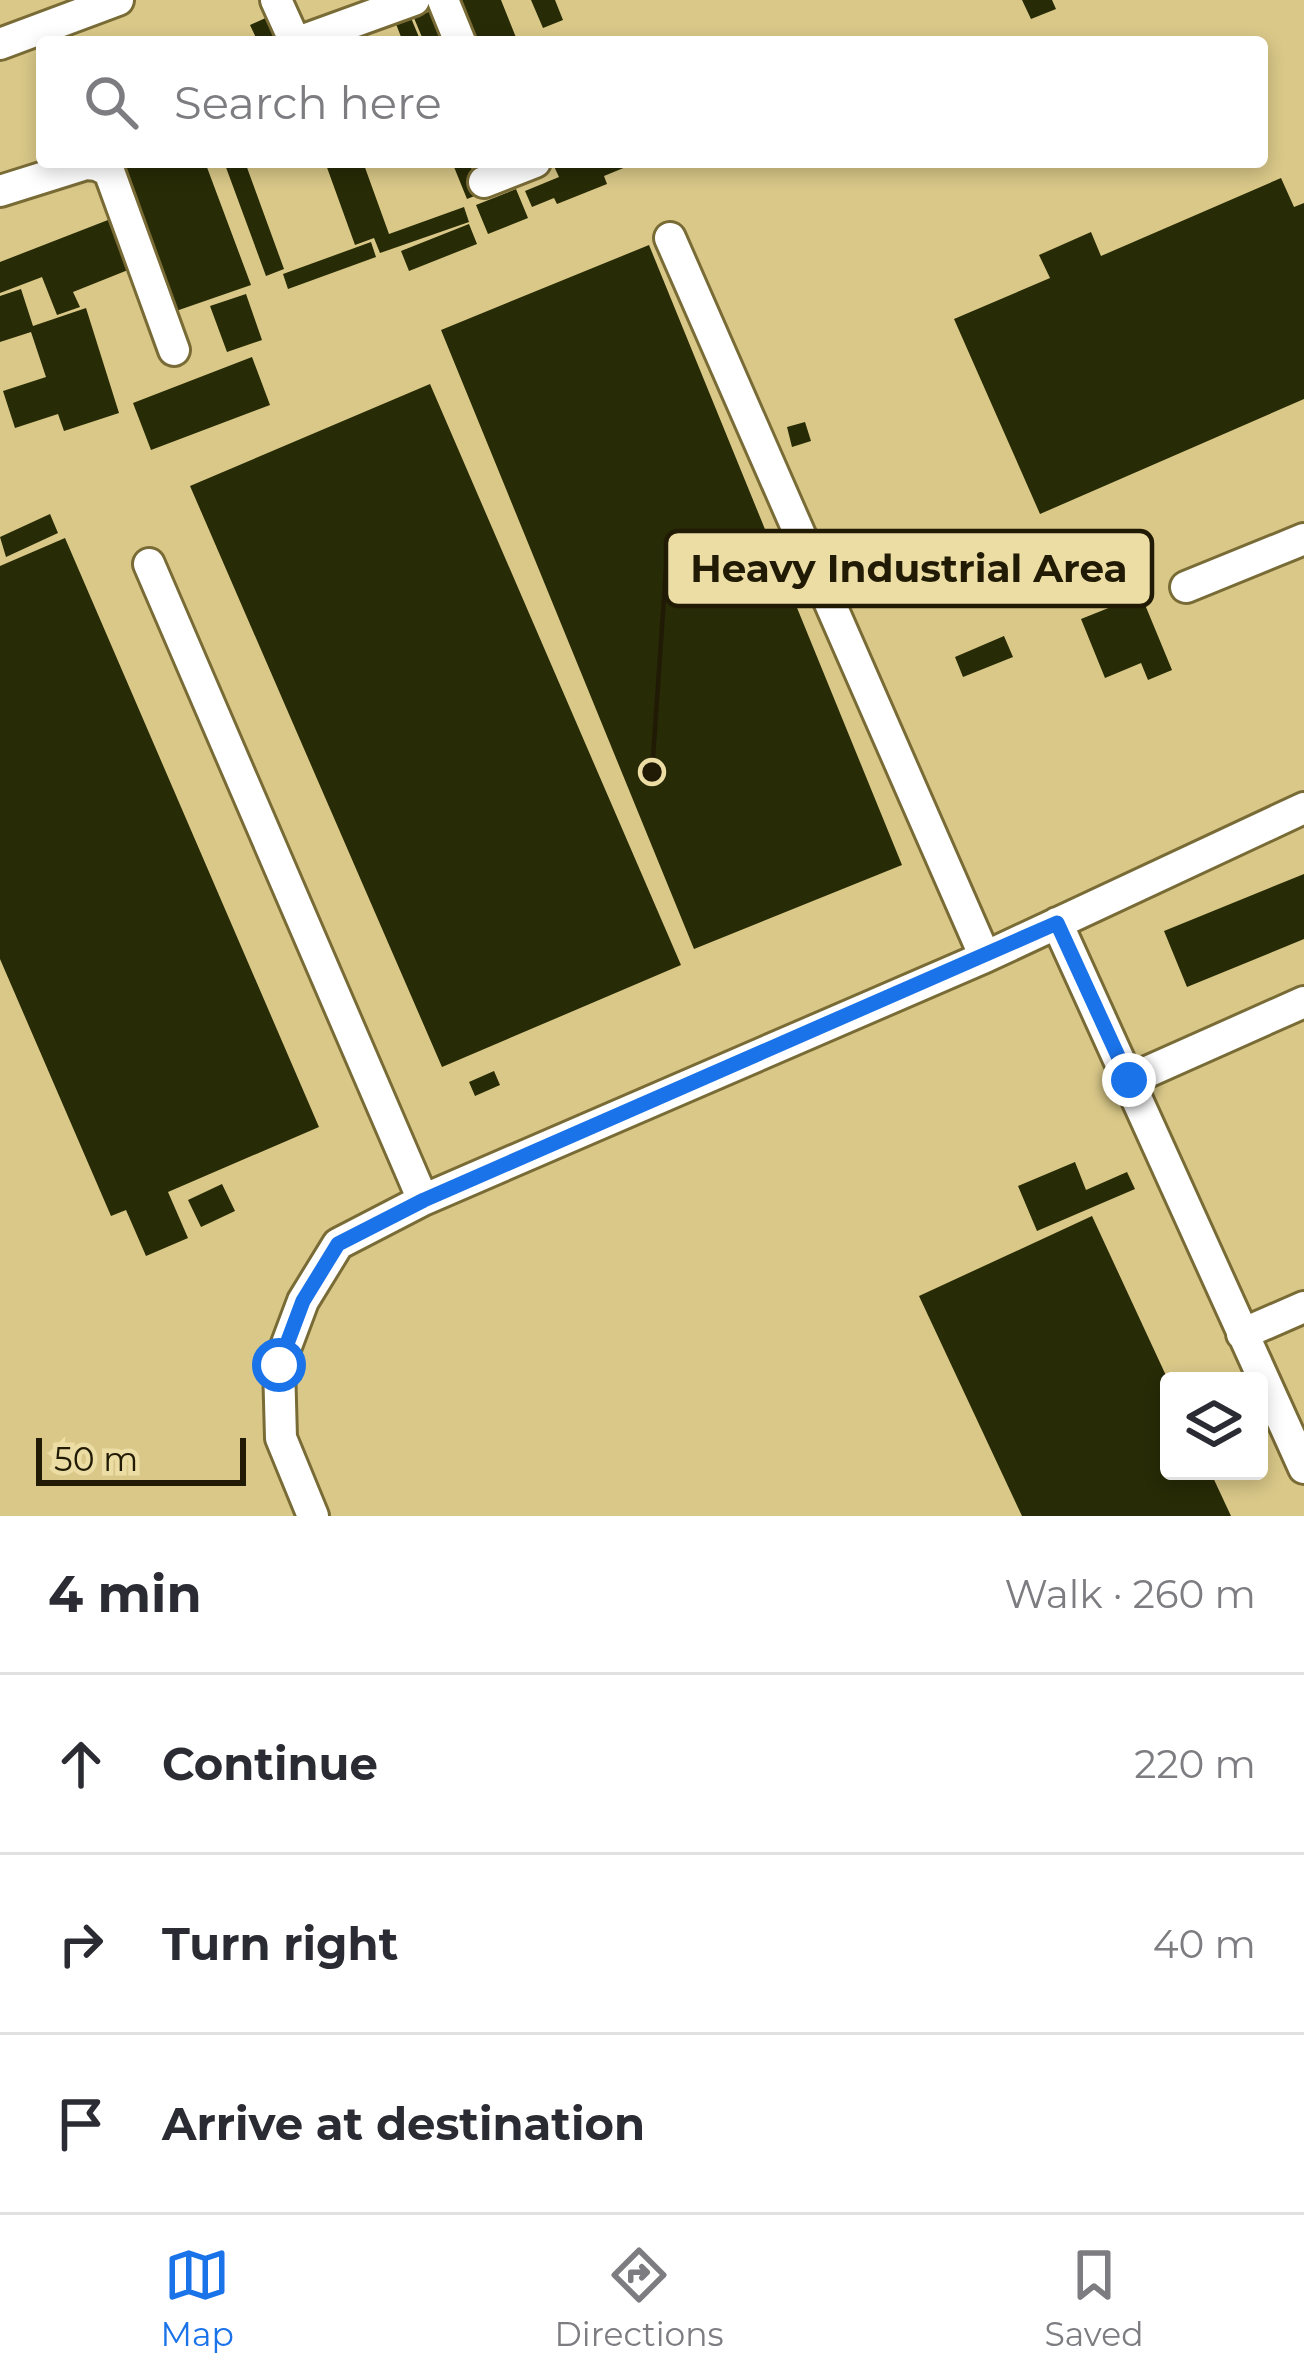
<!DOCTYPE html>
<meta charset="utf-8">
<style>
:root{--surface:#fff;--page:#f7f7f7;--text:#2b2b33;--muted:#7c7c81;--line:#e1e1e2;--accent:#1a73e8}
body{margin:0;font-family:Montserrat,sans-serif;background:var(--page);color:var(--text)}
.controls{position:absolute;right:36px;bottom:36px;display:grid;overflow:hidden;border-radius:12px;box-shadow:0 6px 18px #0003}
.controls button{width:108px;height:108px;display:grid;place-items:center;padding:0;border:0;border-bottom:3px solid var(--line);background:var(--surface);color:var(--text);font:60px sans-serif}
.scale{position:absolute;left:36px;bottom:30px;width:210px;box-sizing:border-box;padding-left:12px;border:6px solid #211b05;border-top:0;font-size:33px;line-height:42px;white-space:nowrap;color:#211b05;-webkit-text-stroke:9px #ecdda4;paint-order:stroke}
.stop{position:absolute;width:36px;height:36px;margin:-27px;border:9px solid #1a73e8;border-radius:50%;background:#fff}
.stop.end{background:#1a73e8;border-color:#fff;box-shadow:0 3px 12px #0008}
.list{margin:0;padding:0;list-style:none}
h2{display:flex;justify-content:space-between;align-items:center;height:156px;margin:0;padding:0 48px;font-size:51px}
h2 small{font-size:39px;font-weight:400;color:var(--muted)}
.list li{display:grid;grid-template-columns:78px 1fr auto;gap:36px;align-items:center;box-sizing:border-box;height:180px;padding:0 48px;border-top:3px solid var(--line)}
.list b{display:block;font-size:45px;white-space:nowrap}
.list em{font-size:39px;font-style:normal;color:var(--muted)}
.icon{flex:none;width:66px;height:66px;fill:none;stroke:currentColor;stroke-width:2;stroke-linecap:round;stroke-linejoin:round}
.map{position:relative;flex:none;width:1304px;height:1516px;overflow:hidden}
.search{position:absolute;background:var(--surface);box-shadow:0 6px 18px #0003;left:36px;right:36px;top:36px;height:132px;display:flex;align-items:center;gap:30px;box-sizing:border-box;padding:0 42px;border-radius:12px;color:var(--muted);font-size:45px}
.sheet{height:696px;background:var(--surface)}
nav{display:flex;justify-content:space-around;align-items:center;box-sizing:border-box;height:168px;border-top:3px solid var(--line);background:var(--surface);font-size:33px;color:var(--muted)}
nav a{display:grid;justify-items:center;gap:6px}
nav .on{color:var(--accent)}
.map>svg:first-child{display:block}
.built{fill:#d9c888;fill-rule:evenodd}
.building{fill:#272b06}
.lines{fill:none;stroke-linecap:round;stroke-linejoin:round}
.minor-casing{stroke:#796b36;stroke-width:36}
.minor{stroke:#fff;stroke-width:30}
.route{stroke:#1a73e8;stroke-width:15}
.leader{fill:none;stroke:#211b05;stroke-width:4.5}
.callout-dot{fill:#211b05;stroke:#ecdda4;stroke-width:4.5}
.callout{fill:#ecdda4;stroke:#211b05;stroke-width:4.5}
.callout-label{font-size:39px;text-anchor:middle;font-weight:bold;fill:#211b05}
</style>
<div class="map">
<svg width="1304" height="1516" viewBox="0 0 1304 1516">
<rect width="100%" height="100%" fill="#dfd098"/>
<path class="built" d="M0,0H1304V1516H0ZM42,42H1262V162H42ZM1169,1381H1259V1471H1169Z"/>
<path class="building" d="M461,0H501L517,40L478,42Z
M531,0H555L563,20L543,28Z
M1022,0H1052L1056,9L1031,19Z
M440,7L454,42H424L414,18Z
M270,16L278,35L258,42L250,25Z
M411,18L421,42H403L396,24Z
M121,162H205L251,285L176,311Z
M224,162H245L284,269L266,276Z
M325,162H363L389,234L464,207L469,222L380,253L374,238L355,245Z
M452,162H482L471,167L482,193L467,199Z
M552,162H576L578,168L594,162H638L604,176L607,184L557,204L554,198L532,207L525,191L559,177Z
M1281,178L1294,207L1304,203V399L1040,514L954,319L1050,278L1039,255L1091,232L1101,256Z
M516,189L528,218L488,234L476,205Z
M108,220L128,270L73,292L80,307L57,315L42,277L0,293V262Z
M469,224L477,244L409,271L401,251Z
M371,242L376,257L288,289L283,274Z
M649,245L902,865L694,949L441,330Z
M21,289L33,326L86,308L119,413L64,431L58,414L15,428L3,391L46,377L31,332L0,342V296Z
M246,294L262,340L227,352L210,306Z
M252,357L270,405L151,450L133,403Z
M430,384L681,965L442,1067L190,486Z
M805,422L811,441L792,447L787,427Z
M50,514L58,533L6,557L0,537Z
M65,538L319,1127L168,1192L188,1238L146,1256L126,1210L111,1216L0,959V566Z
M1141,595L1172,670L1148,680L1141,663L1105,678L1081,619Z
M1004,636L1013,657L963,677L955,657Z
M1304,874V939L1187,987L1164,931Z
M494,1071L500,1085L475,1096L469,1082Z
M1075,1162L1086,1190L1127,1172L1135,1189L1037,1231L1018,1186Z
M222,1184L235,1211L201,1227L188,1200Z
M1092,1216L1169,1382V1471H1210L1231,1516H1022L919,1296Z"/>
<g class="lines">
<defs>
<path id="minor" d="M276,0L295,42
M443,0L460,42
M298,42L414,0
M0,44L118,0
M484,182L535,162
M0,191L86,164L97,165L109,171L174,350
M670,238L985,957
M149,564L423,1200
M1186,587L1304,539
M1057,923L1304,1468
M1129,1080L1304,1002
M1242,1334L1304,1307
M313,1516L281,1438L279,1365L303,1301L338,1244L423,1200L985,957L1304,808"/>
</defs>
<use href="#minor" class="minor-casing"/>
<use href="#minor" class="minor"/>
</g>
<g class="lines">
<path class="route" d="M279,1365L303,1301L338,1244L424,1200L1057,923L1129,1080"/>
</g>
<path class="leader" d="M652 772L666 569"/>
<circle class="callout-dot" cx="652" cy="772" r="12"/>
<rect class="callout" x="666" y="531" width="486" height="75" rx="12"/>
<g class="callout-label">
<text x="909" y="582">Heavy Industrial Area</text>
</g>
</svg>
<div class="controls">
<button><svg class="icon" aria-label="layers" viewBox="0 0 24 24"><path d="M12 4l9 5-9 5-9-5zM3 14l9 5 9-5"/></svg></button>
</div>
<div class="scale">50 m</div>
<div class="stop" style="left:279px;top:1365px"></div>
<div class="stop end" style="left:1129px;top:1080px"></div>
<div class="search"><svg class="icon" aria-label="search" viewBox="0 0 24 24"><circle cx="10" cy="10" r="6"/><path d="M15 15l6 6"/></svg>Search here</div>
</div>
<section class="sheet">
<h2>4 min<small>Walk · 260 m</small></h2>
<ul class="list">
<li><svg class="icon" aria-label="ahead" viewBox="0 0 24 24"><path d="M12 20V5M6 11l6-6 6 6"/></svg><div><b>Continue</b></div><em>220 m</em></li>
<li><svg class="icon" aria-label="right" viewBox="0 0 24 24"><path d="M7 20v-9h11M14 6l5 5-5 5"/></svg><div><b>Turn right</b></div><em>40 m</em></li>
<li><svg class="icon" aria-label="arrive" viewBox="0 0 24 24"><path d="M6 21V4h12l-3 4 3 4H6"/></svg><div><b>Arrive at destination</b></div></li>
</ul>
</section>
<nav>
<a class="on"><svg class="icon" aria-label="map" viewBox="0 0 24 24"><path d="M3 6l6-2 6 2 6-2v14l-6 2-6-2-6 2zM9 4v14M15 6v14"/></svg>Map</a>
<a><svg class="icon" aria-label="directions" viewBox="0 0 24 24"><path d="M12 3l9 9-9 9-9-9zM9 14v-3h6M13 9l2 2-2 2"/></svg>Directions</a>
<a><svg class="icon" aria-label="saved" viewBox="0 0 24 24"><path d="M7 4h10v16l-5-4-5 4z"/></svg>Saved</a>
</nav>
